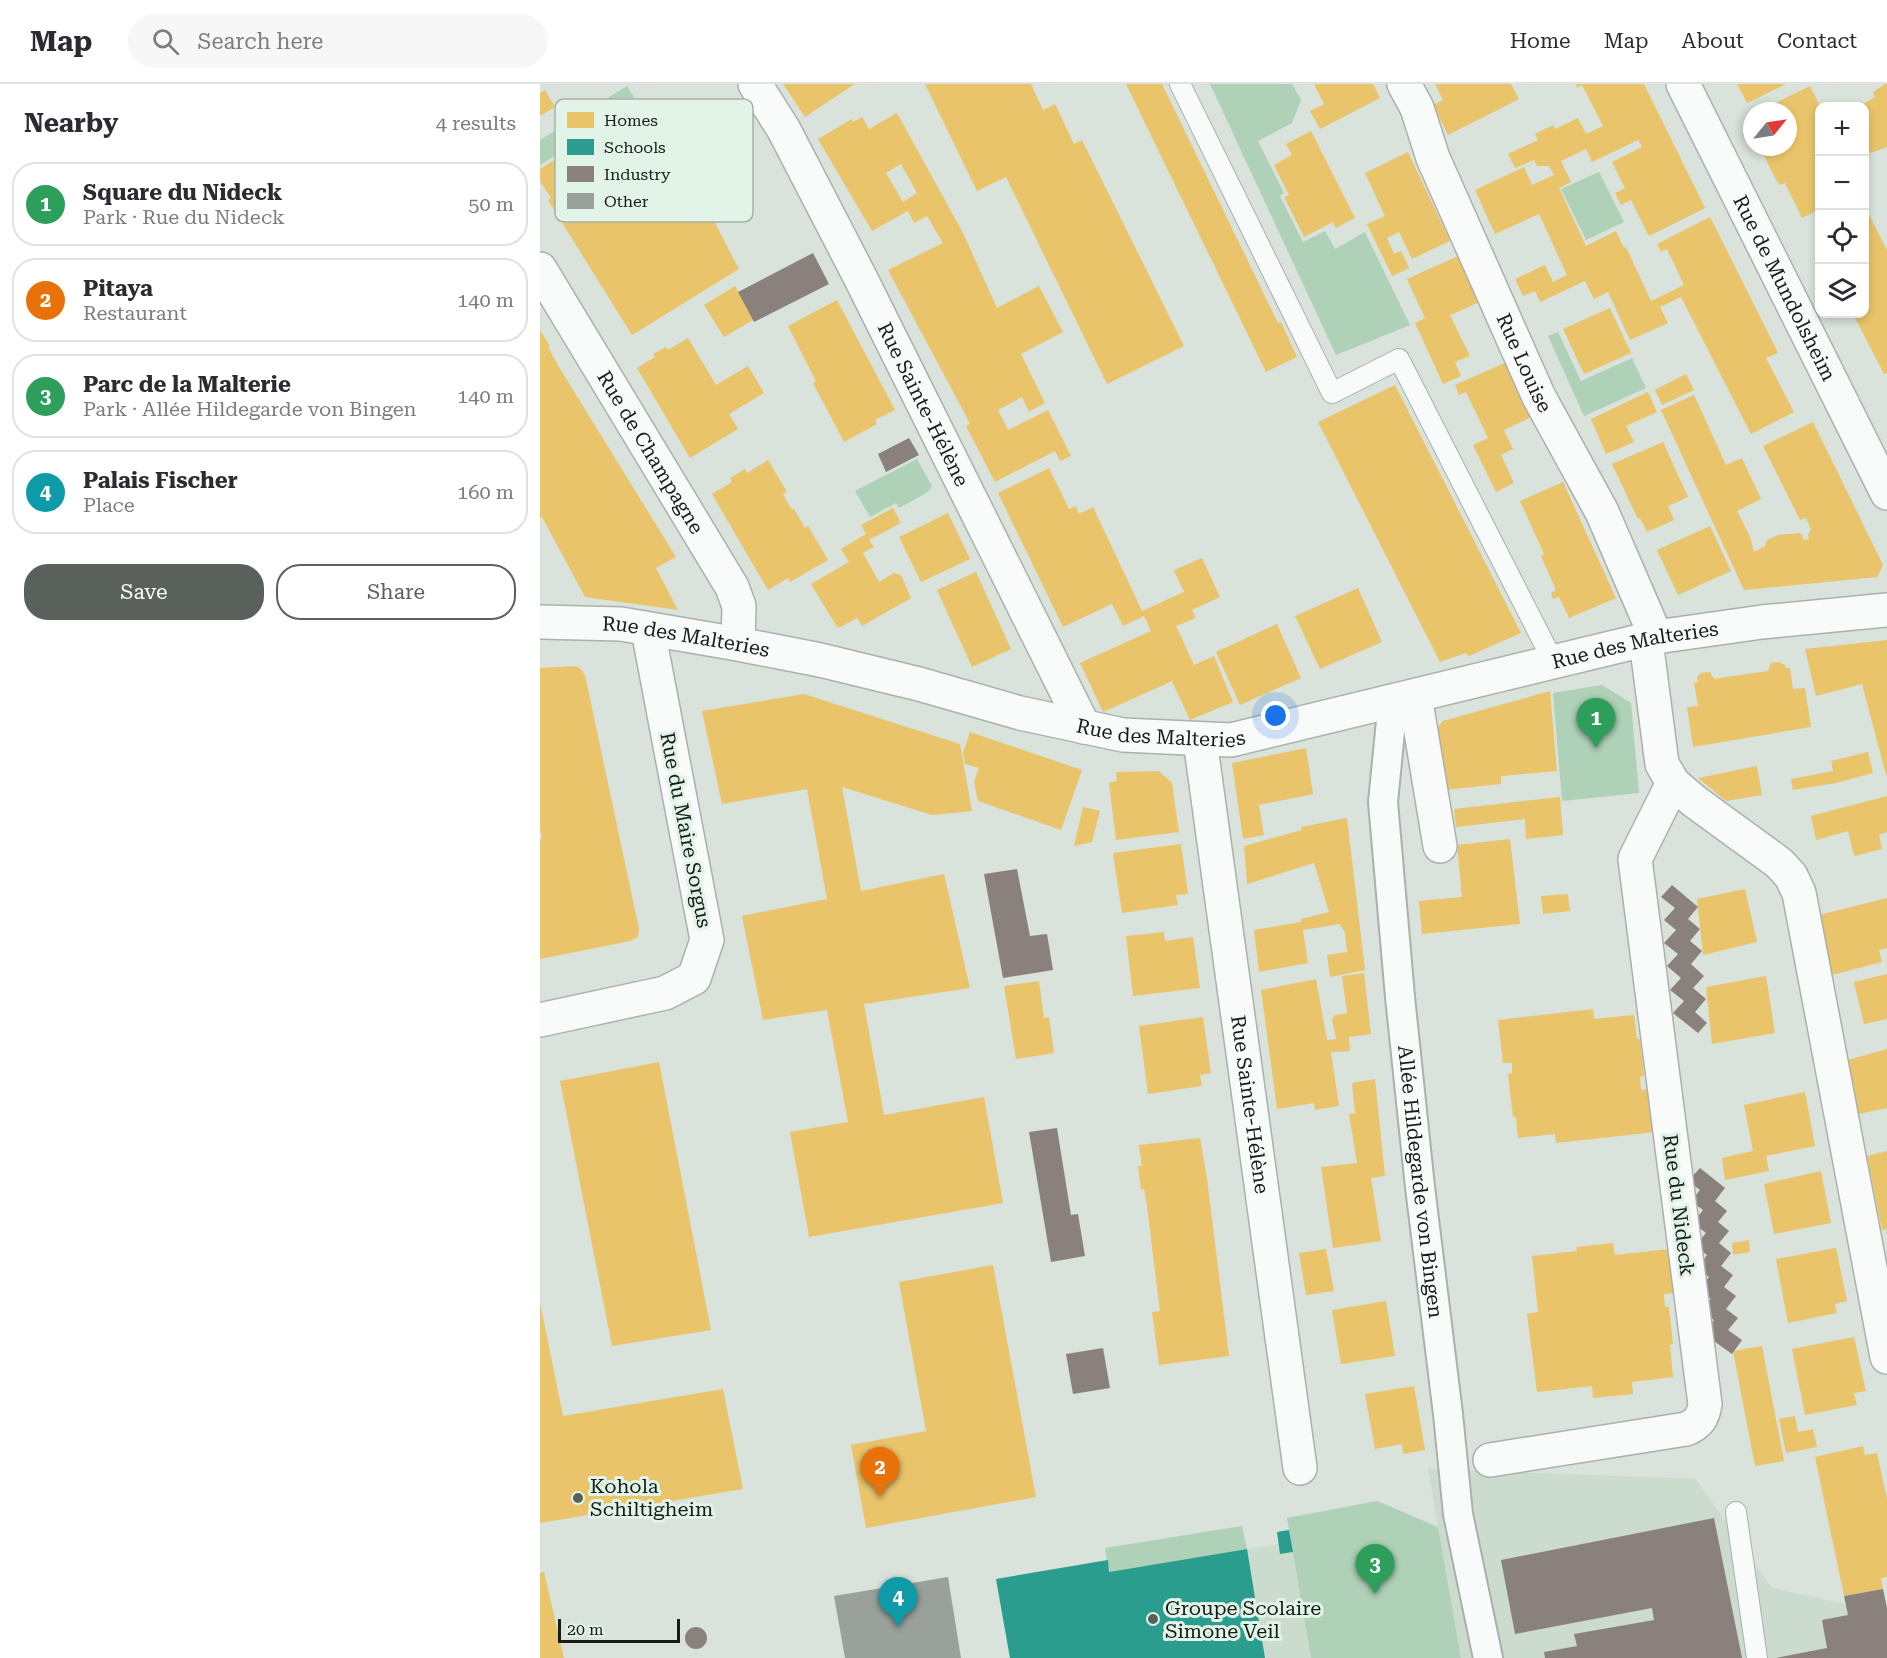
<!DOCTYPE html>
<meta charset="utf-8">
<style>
:root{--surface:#fff;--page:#f7f7f7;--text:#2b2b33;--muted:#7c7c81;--line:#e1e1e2;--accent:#5a615c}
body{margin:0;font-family:"Roboto Serif",serif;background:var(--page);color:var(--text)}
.controls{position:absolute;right:18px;top:18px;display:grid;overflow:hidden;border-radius:12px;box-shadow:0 3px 9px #0003}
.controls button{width:54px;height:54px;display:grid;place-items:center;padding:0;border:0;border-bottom:2px solid var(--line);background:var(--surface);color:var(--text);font:30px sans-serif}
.compass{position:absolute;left:1203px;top:18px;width:54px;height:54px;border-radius:50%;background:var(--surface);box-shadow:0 3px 9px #0003;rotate:60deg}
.scale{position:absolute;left:18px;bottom:15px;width:122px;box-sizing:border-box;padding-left:6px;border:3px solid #161c18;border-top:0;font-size:16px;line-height:21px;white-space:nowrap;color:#161c18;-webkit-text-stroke:4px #e2f3e7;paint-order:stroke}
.you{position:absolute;left:736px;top:632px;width:21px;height:21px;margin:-15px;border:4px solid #fff;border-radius:50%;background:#1a73e8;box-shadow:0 0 0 9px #1a73e833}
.badge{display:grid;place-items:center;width:39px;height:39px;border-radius:50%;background:var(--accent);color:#fff;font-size:20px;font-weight:700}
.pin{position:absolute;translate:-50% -50px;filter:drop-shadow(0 2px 3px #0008)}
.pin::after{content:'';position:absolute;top:32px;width:21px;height:18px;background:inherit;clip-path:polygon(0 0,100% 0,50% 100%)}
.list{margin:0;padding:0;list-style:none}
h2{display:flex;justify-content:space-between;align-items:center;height:78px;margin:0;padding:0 24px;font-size:26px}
h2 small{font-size:20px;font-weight:400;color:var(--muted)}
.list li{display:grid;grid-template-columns:39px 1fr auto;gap:18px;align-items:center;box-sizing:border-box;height:84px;margin:0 12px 12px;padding:0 12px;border:2px solid var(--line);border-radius:24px}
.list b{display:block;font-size:22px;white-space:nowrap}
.list p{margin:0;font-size:20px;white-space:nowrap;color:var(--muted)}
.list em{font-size:20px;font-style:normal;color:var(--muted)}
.actions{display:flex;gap:12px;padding:18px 24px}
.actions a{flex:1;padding:14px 0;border:2px solid var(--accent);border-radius:24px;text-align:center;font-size:21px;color:var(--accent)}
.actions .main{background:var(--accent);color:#fff}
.icon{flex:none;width:33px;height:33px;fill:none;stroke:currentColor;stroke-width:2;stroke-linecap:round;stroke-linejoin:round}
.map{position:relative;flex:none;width:1347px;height:1574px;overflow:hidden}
header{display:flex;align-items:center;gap:36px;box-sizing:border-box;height:84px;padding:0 30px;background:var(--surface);border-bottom:2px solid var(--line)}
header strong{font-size:28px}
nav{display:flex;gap:33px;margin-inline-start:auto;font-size:21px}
.search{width:420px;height:54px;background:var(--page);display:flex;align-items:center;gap:15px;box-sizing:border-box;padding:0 21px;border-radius:33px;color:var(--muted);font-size:22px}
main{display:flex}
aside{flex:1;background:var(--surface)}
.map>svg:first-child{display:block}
.built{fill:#cbdccf}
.green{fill:#aed1b8}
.homes{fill:#e9c46a;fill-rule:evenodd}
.schools{fill:#2a9d8f}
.industry{fill:#8a817c}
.building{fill:#9aa19b}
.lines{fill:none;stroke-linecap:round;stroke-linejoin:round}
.service-casing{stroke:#aab1ac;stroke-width:22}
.pedestrian-casing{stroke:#aab1ac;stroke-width:32}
.minor-casing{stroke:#aab1ac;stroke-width:36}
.service{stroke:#f9fbfa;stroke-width:20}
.pedestrian{stroke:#f9fbfa;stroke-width:28}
.minor{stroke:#f9fbfa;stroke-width:33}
.poi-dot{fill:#5a615c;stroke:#e2f3e7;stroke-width:2}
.labels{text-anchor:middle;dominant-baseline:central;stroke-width:6;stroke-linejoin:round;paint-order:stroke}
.street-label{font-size:20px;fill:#161c18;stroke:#e2f3e7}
.poi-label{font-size:20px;fill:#161c18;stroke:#e2f3e7;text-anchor:start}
.key{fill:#e2f3e7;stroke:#a5b2a9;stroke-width:1.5}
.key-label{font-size:16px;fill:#161c18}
</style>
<header>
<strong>Map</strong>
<div class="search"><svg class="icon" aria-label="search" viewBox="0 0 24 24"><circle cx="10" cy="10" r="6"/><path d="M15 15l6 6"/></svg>Search here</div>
<nav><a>Home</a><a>Map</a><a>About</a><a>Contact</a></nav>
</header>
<main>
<aside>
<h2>Nearby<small>4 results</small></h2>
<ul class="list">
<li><span class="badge" style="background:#2e9e5b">1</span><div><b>Square du Nideck</b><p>Park · Rue du Nideck</p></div><em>50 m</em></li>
<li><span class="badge" style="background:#e8710a">2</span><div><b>Pitaya</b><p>Restaurant</p></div><em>140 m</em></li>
<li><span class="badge" style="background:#2e9e5b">3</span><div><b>Parc de la Malterie</b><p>Park · Allée Hildegarde von Bingen</p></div><em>140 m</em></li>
<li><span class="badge" style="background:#0f9aa8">4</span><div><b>Palais Fischer</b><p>Place</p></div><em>160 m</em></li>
</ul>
<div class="actions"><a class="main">Save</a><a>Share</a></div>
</aside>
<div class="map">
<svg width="1347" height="1574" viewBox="0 0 1347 1574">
<rect width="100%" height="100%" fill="#d9e2db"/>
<path class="built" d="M888,1385L1156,1395L1232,1504L1347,1529V1574H921Z
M739,1460L741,1470L753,1468L771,1574H470L456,1495L568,1476L569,1488Z"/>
<path class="green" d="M670,0H752L761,16L752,39L718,57L744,109L740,112L763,158L785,147L795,165L825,148L870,241L796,271Z
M87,2L98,20L0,81V56Z
M1059,88L1084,138L1046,156L1021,105Z
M1018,248L1041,297L1092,274L1106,304L1044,332L1008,252Z
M377,375L392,402L388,408L359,424L356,419L330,433L315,407Z
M1062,601L1091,619L1099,709L1022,717L1013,609Z
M837,1417L898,1443L921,1574H771L747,1434Z
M702,1442L707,1465L569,1488L565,1464Z"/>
<path class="homes" d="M243,0H315L265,33Z
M385,0H491L503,26L515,20L534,60L542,56L644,262L567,300L466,93L437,107Z
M586,0H622L738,239L741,238L757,273L726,288Z
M774,0H833L840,14L780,45L770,27L784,20Z
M895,0H971L979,15L908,51L893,21L903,16Z
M1036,0H1104L1165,124L1109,152L1091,116L1081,121L1075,109L1085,104L1072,78L1102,63L1098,56L1052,78L1046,65L1021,77L1031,98L1019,104L1046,162L1076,147L1084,164L1086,163L1111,217L1144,201L1127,165L1121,168L1117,160L1170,133L1238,269L1226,274L1254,328L1211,350L1141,213L1120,223L1128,239L1090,256L1068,208L1054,215L1045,197L1000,218L995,207L983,212L975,195L1005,181L1013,198L1027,191L999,130L955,150L935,106L984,83L992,101L1014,91L1009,82H997L994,76L975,84L968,70L998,56L995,50L1013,41L1015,45L1038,34L1046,50L1063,42L1042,1L1037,4Z
M1197,0H1246L1207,19Z
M1345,0H1347V63L1324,71V22H1320L1335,13L1333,8Z
M1270,2L1280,22V125L1262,134L1245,99L1240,101L1236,96L1220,63H1248V27H1219Z
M5,6L15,23L0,32V9Z
M103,22L149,89L199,185L92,251L8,116L11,114L0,97V85Z
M357,29L423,149L457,224L499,202L523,248L481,270L505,319L489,328L482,313L458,326L468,346L508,326L531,372L520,377L515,367L455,398L426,342L430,340L425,330L348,186L403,159L387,132L374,139L368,127L332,147L278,55L312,35L313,38L322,33L329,45ZM361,80L377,109L363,118L346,89Z
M771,47L815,134L796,144L793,138L764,153L744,113L749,111L734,81L752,71L746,60Z
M868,68L910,157L872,175L859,148L847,154L854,170L861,167L869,184L852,192L827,140L845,132L825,89Z
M1324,121L1347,166V289L1344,290L1313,230H1324Z
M918,172L940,218L910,231L930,272L915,278L921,292L903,300L875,239L885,234L867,195Z
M195,202L213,236L184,253L164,221Z
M297,216L355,326L335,336L337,340L304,358L273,299L276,297L248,242Z
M1070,224L1091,269L1044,290L1023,245Z
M0,246L10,262L8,263L19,283L136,473L116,484L138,526L45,513L2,433L0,434Z
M148,254L176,301L208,282L224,309L189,330L198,345L150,374L97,284L115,273L113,270L126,263L128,266Z
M967,278L993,332L964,346L973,365L961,371L974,399L956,408L933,361L948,354L926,308L919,311L915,301Z
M1146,290L1154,306L1122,321L1115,306Z
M855,301L981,549L929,572L926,569L900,578L778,338Z
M1108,308L1117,328L1086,342L1094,358L1066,370L1051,335Z
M1154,311L1186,381L1202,374L1221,415L1197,427L1210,453L1214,468L1225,462L1227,456L1238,451L1259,449L1262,451L1263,456L1269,455L1268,451L1271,445L1266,434L1260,436L1223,362L1273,338L1343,481L1337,493L1204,506L1121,326Z
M1123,358L1148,413L1128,422L1134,436L1107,448L1100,434L1098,435L1072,380Z
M228,376L247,408L243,410L252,426L254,425L265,444L268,442L288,476L250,498L248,494L228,506L172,410L192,398L190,394L205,385L207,389Z
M509,384L529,425L536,422L539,430L553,423L602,527L644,508L634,486L662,474L680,513L652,526L656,534L636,542L654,581L674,572L693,618L650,636L632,597L563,628L540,579L611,547L604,532L583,542L572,520L523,543L458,409Z
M1023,398L1076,514L1029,534L1019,513L1013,515L1011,509L1016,506L1001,472L1004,470L980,417Z
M353,424L361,439L329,456L334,463L323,469L339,498L354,489L361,491L371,514L322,542L317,534L301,543H297L271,500L309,478L301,465L326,450L321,441Z
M408,429L430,475L381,498L359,453Z
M1170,442L1191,487L1138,511L1117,466Z
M436,488L471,565L432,583L397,506Z
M818,504L842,558L780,585L755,532Z
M737,540L761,594L700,621L676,568Z
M1347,556V691H1346L1322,600L1276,612L1265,565Z
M1239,578L1245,581V584H1250L1253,605L1265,604L1271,643L1153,663L1147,623L1158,622L1154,599L1158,598L1157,593L1161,589L1170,588L1174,595L1187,593L1228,587L1231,579Z
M35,582L41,585L45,591L99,845L98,853L90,857L0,875V755L2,754L0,745V584Z
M1010,607L1017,687L961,692V700L904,706L898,643L903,637Z
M264,610L420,660L432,727L392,731L302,703L321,807L404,790L430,904L324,920L344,1031L444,1013L463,1119L269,1153L250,1048L308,1038L287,926L223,936L202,832L287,815L267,705L182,720L162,627Z
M430,648L542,686L521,746L438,717L434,697L439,684L425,680L423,669Z
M766,664L773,710L719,721L724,751L703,755L692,679Z
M1328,668L1333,689L1296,699L1253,706L1251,695L1293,687L1291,677Z
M1217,682L1222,711L1186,717L1158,694Z
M619,687L632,699L639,748L576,756L569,699L577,697L576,688Z
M1347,712V748L1339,751L1342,765L1314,772L1308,747L1276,756L1271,732Z
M1020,713L1023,751L986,755L985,735L916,743L914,725Z
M543,723L560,727L552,758L534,762Z
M807,734L825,886L790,893L787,871L807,868L805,848L799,840L763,846L768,879L719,888L714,846L761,838V835L789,828L774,779L707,800L704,762L762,746L761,743Z
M970,755L980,840L882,850L879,817L922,813L917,761Z
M641,760L648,810L636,811L638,821L582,829L573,769Z
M1205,805L1217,858L1163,871L1157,815Z
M1028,810L1030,827L1003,830L1001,812Z
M1347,814V864L1339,866L1342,878L1292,891L1279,831Z
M624,848L625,857L653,853L660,904L593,912L586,852Z
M824,889L831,950L809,953L810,967L791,968L799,1022L775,1026L774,1019L737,1025L721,906L776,895L787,956H789L796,955L792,935L795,931L807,929L802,892Z
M1347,890V935L1324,940L1314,898Z
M1226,892L1235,949L1172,960L1166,903Z
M499,897L504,934L509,933L514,969L476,975L464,902Z
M1053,925L1054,935L1094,931L1097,955H1100L1104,992L1100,993L1101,1006L1110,1005L1115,1048L1016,1059L1015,1050L978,1054L976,1033H973L968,990L972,989V979H963L958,936Z
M663,933L671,989L660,991L662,1002L608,1010L599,942Z
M1347,965V1024L1319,1030L1308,976Z
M119,978L171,1246L72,1262L20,997Z
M835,995L845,1092L831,1094L841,1157L793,1164L781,1083L817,1079L809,1030L815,1029L812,999Z
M1265,1008L1275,1062L1226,1072L1229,1087L1185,1096L1182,1074L1213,1067L1204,1021Z
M660,1054L667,1095L689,1272L619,1281L612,1228L620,1227L607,1122L604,1105L601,1106L598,1082H602L599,1061Z
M1347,1067V1145L1342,1146L1327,1072Z
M1281,1087L1291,1139L1234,1150L1224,1100Z
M1209,1156L1210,1168L1193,1171L1192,1159Z
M1073,1159L1075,1171L1129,1165L1134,1209L1124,1210L1125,1223H1129L1133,1260L1130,1261L1133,1293L1092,1298L1093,1310L1053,1314L1052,1302L997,1308L987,1230L998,1228L992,1172L1037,1167L1036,1163Z
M1296,1164L1307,1217L1295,1220L1297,1229L1248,1239L1236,1175Z
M786,1165L794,1207L766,1211L759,1169Z
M453,1181L496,1413L326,1444L311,1361L386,1347L359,1198Z
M846,1217L855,1272L801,1280L792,1226Z
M0,1218L23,1332L183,1305L203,1405L0,1439Z
M1314,1253L1326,1307L1314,1309L1317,1321L1265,1331L1252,1265Z
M1222,1262L1244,1377L1215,1382L1193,1267Z
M874,1302L885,1366L863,1370L862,1360L835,1365L825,1310Z
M1255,1332L1258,1348L1273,1345L1277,1363L1246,1369L1239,1335Z
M1323,1362L1325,1371L1337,1369L1347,1415V1493L1341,1494L1343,1505L1304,1512L1275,1373Z
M4,1488L24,1574H0V1489Z"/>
<path class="schools" d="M749,1446L753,1468L740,1470L737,1448Z
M707,1465L725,1574H470L456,1495L568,1476L569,1488Z"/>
<path class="industry" d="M273,169L289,200L214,238L198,208Z
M369,354L379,371L346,388L338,370Z
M477,785L490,852L507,850L513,886L463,894L444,790Z
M1132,801L1158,823L1148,835L1160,845L1150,857L1162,867L1151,880L1164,892L1153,904L1166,915L1155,928L1167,939L1158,949L1133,929L1144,917L1130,906L1141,894L1127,882L1138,870L1124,859L1136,846L1124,836L1135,824L1121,813Z
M517,1044L531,1131L538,1130L545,1172L511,1178L489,1048Z
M1160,1084L1185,1104L1175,1117L1187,1127L1178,1138L1189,1147L1179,1159L1191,1169L1181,1182L1193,1191L1184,1203L1196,1212L1186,1225L1198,1234L1188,1246L1202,1256L1192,1270L1164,1250L1174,1236L1161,1227L1171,1215L1159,1206L1169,1193L1157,1184L1167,1171L1155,1162L1166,1149L1153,1139L1163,1126L1151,1117L1160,1106L1148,1097Z
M563,1264L570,1304L533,1310L526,1270Z
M1174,1434L1202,1574H1005L1004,1568L1037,1562L1034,1550L1114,1536L1112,1524L975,1550L961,1476Z
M1343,1505L1347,1524V1574H1236L1287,1564L1282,1536L1308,1531L1304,1512Z
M145 1554a11 11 0 1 1 22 0a11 11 0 1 1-22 0Z"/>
<path class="building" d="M408,1493L421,1574H305L294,1512Z"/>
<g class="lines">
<defs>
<path id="service" d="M640,0L792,309L859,275L1014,579
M1196,1428L1217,1574"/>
<g id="pedestrian">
<path id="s1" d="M853,617L843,718L860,913L880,1103L908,1330L918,1430L948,1574"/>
</g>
<g id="minor">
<path id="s2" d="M215,0L244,46L320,193L544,643"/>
<path id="s3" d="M864,0L877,24L893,74L999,313L1062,428L1116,553"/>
<path id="s4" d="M1143,0L1347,409"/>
<path id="s5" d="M0,185L192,503L199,522L198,560"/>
<path id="s6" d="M0,538L81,540L198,560L280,576L379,600L480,629L583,651L691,656L1116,553L1222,538L1347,526"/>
<path d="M1106,557L1122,680L1133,699L1154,717L1239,779L1251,792L1259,809L1347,1273"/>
<path d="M875,612L900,762"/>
<path id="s7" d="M660,656L760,1384"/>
<path d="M0,936L125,909L154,894L167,856L108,546"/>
<path d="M950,1376L1146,1345C1158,1340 1163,1334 1165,1320L1095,775L1133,699"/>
</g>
</defs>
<use href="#service" class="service-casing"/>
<use href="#pedestrian" class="pedestrian-casing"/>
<use href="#minor" class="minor-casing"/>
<use href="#service" class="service"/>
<use href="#pedestrian" class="pedestrian"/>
<use href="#minor" class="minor"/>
</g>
<g class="poi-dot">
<circle cx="38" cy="1414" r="6"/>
<circle cx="613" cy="1535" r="6"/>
</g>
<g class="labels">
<g class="street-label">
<text stroke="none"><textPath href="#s4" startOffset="228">Rue de Mundolsheim</textPath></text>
<text stroke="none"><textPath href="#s3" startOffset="304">Rue Louise</textPath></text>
<text stroke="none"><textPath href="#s2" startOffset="362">Rue Sainte-Hélène</textPath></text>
<text stroke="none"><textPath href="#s5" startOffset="214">Rue de Champagne</textPath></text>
<text stroke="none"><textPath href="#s6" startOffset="147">Rue des Malteries</textPath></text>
<text stroke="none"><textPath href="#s6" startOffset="1119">Rue des Malteries</textPath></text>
<text stroke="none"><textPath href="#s6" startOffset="633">Rue des Malteries</textPath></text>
<text transform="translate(146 746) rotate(79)">Rue du Maire Sorgus</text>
<text stroke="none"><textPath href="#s7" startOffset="368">Rue Sainte-Hélène</textPath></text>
<text stroke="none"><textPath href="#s1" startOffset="483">Allée Hildegarde von Bingen</textPath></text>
<text transform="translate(1139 1121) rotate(83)">Rue du Nideck</text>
</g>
<g class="poi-label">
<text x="50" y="1402">Kohola<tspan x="50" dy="23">Schiltigheim</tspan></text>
<text x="625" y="1524">Groupe Scolaire<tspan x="625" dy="23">Simone Veil</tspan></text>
</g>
</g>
<rect x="15" y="15" width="198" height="123" rx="9" class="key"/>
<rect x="27" y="28" width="27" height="16" fill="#e9c46a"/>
<rect x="27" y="55" width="27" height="16" fill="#2a9d8f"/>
<rect x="27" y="82" width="27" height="16" fill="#8a817c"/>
<rect x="27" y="109" width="27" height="16" fill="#9aa19b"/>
<g class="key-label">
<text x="64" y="42">Homes</text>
<text x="64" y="69">Schools</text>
<text x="64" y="96">Industry</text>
<text x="64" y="123">Other</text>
</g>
</svg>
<div class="controls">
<button>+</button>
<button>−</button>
<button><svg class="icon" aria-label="locate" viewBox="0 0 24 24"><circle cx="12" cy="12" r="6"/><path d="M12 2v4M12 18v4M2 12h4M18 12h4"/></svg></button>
<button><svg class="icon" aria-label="layers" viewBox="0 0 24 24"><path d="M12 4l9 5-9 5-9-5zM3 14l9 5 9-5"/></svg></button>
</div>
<svg class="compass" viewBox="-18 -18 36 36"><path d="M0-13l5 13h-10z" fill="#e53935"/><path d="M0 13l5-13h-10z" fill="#7c7c81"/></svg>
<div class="scale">20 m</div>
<div class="you"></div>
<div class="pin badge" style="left:1056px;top:664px;background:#2e9e5b">1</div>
<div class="pin badge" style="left:340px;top:1413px;background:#e8710a">2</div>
<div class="pin badge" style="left:835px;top:1510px;background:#2e9e5b">3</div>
<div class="pin badge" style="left:358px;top:1543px;background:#0f9aa8">4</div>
</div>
</main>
